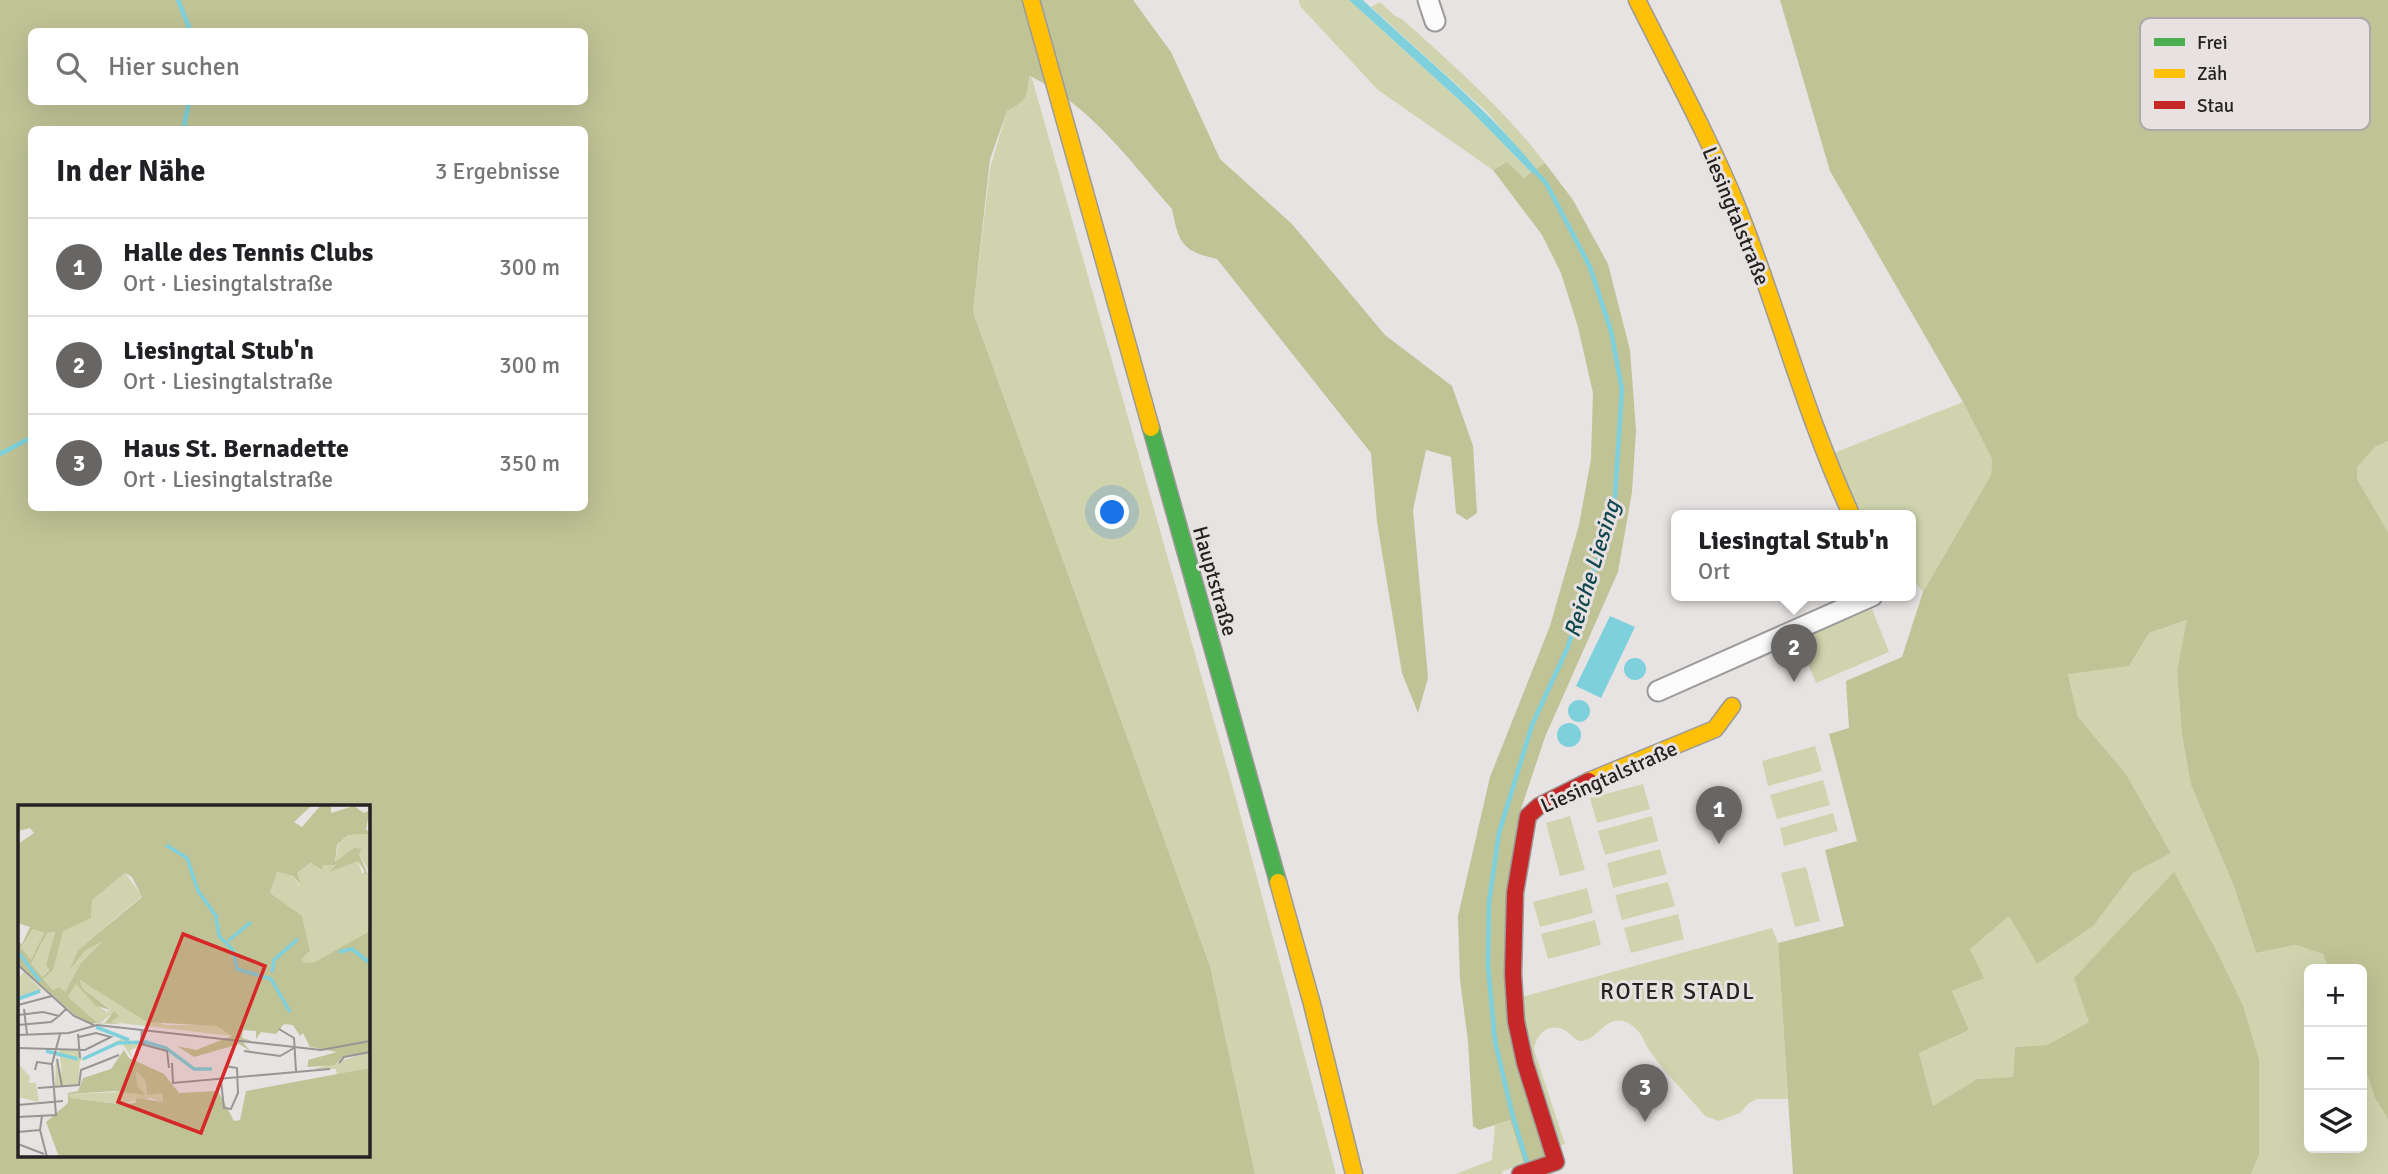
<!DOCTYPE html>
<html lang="de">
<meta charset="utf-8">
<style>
:root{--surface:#fff;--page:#f2f2f2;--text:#202124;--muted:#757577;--line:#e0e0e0;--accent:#686665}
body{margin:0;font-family:Signika,sans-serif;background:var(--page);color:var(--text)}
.controls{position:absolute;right:21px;bottom:21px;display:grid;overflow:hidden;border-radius:10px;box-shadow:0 7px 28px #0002}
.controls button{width:63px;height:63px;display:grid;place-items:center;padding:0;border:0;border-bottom:2px solid var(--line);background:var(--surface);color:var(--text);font:35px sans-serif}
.you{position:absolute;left:1113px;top:513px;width:24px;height:24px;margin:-18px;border:5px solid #fff;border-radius:50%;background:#1a73e8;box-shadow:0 0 0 10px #1a73e833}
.badge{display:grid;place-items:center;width:46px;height:46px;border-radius:50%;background:var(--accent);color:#fff;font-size:23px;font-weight:700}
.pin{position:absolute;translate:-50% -58px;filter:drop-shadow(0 2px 4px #0008)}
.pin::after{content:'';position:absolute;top:37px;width:24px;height:21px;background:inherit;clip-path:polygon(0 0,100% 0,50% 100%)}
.popup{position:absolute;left:1671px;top:510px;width:245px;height:91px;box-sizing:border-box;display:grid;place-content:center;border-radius:10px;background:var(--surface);filter:drop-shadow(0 2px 5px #0005);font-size:23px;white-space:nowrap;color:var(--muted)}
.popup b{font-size:26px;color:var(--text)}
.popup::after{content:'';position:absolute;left:50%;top:100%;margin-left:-14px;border:14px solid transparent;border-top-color:var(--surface)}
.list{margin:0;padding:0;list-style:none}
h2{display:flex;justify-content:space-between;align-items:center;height:91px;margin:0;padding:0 28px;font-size:30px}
h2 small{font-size:23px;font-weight:400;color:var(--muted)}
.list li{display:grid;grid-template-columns:46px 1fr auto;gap:21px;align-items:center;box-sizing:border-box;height:98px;padding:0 28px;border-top:2px solid var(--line)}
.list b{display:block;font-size:26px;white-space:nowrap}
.list p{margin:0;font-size:23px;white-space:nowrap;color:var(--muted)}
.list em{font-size:23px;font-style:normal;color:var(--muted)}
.icon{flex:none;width:38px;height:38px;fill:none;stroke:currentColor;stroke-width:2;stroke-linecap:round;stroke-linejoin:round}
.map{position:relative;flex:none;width:2388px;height:1174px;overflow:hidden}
.search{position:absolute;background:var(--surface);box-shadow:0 7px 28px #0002;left:28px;top:28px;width:560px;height:77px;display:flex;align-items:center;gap:18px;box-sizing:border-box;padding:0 24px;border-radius:10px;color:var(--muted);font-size:26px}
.panel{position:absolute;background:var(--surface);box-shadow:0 7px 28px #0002;left:28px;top:126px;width:560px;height:385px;border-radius:10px}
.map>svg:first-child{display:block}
.green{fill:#d0d4ae}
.forest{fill:#bfc395;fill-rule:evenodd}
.water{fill:#7ed1dc}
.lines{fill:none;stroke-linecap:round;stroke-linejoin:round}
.stream{stroke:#7ed1dc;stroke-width:4.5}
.street-casing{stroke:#9c9a99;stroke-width:23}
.fast-casing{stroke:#9c9a99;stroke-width:19}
.slow-casing{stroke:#9c9a99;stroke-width:19}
.jam-casing{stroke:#9c9a99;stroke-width:19}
.street{stroke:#fbfbfb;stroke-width:19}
.fast{stroke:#4caf50;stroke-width:16}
.slow{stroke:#ffc107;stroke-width:16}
.jam{stroke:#c62828;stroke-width:16}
.labels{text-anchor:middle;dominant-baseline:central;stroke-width:6;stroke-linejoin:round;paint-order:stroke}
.street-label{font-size:21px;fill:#242322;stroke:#e7e2e1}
.water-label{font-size:23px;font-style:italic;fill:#12484f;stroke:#e7e2e1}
.neighbourhood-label{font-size:23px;letter-spacing:2px;fill:#242322;stroke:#e7e2e1}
.inset-river{fill:none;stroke:#7ed1dc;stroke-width:3.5}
.inset-road{fill:none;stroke:#989695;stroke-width:2}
.view{fill:#d62828;fill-opacity:0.15;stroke:#d62828;stroke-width:3.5}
.inset-edge{fill:none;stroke:#242322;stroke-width:3.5}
.key{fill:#e7e2e1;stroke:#aca9a8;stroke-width:2}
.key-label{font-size:19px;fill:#242322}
</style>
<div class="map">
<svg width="2388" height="1174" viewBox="0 0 2388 1174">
<rect width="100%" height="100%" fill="#e6e3e2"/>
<path class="green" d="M1299,0H1349L1468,108L1532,173L1523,178L1507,162L1493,170L1378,90L1300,6Z
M1380,2L1395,16L1402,19C1452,64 1504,109 1545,163L1537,170L1487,112L1371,7Z
M1031,75L1235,795L1336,1174H1255L1210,966L973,312L990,168L1007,111C1022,103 1027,91 1031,75Z
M1963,402L1992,459L1991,475L1923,592L1911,578V516H1864L1831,454Z
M2388,441V532L2357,479V466L2375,447Z
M1872,609L1889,652L1816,683L1798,640Z
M2188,620L2177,670L2182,735L2191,785L2233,884L2256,953L2296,945L2323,954L2329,969H2309V1148H2362V1059L2375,1098L2388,1119V1174H2251L2259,1155L2089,1022L2047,1045L2015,1047L2013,1077L1977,1079L1933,1106L1919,1053L1969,1030L1952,991L1969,949L2009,915L2037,964L2092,926L2133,873L2171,853L2126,774L2078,717L2068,673L2129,666L2149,633Z
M1815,746L1822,771L1768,786L1762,761Z
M1823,780L1830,805L1777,819L1770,795Z
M1643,784L1650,809L1597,823L1590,798Z
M1833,813L1838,831L1784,846L1780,828Z
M1570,816L1585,870L1560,876L1546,823Z
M1652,816L1658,841L1605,855L1598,831Z
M1660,849L1667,874L1613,888L1607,863Z
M1806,867L1820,921L1795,927L1781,873Z
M1668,882L1675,906L1622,920L1615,895Z
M1587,888L1593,913L1540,927L1533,902Z
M1678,914L1684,939L1631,953L1624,928Z
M1595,920L1601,945L1548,959L1541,934Z
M1772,928L1778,943L1788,1099H1757L1749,1103L1740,1113L1719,1121L1705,1116C1687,1094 1665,1073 1649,1050C1644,1042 1642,1033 1634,1027C1608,1007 1600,1040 1582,1041C1574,1041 1571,1033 1564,1030C1548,1022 1536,1035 1534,1050L1565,1144L1559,1146L1528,1055L1522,997Z
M1510,1120L1524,1164L1503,1171L1501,1174H1456L1492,1160L1495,1125Z"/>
<path class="forest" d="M0,0H1133L1171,52L1220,159L1292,224L1385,335L1452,386L1473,446L1477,513L1467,520L1456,513L1451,457L1426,450L1413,510L1428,678L1418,713L1402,673L1377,522L1371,453L1217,259C1182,251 1179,244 1172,209C1129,160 1090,105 1030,76C1025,98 1029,99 1007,111L990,159L973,312L1210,966L1255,1174H0ZM32,32H584V102H32ZM32,130H584V508H32ZM19,806H368V1155H19Z
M1780,0H2388V441L2375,447L2357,467V479L2388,532V1119L2375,1098L2362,1059V969H2329L2323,954L2296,945L2256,953L2233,884L2191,785L2182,735L2177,670L2187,620L2149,633L2129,666L2068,674L2078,717L2126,774L2171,853L2133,873L2093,926L2037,964L2009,916L1970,949L1984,978L1952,991L1969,1030L1919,1053L1933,1106L1977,1079L2013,1077L2015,1047L2047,1045L2089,1022L2074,978L2174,872L2218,954L2243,1006L2259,1060V1155L2251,1174H1793L1778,943L1844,926L1825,850L1857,841L1829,734L1849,728L1846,681L1902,657L1923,592L1991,475L1992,459L1963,402L1830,171Z
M1507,162L1524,178L1545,163L1573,200L1608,264L1630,350L1636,430L1632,492L1618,572L1545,737L1519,815L1507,903L1548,1157L1524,1164L1510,1120L1479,1130L1473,1126L1468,1041L1460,980L1458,916L1490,777L1550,626L1579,525L1591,459L1593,393L1578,327L1561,273L1542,235L1493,170Z"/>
<path class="water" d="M1349,0H1363C1422,56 1486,106 1537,170L1532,173L1468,108Z
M1610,616L1635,627L1601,698L1576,686Z
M1624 669a11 11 0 1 1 22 0a11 11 0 1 1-22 0Z
M1568 711a11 11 0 1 1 22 0a11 11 0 1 1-22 0Z
M1557 735a12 12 0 1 1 24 0a12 12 0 1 1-24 0Z"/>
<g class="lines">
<path class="stream" d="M178,0L191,32
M183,130L189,102
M0,454L32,437
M1527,1163L1512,1113L1495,1041L1488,965L1489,902L1499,833L1532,725L1567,649L1600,553L1615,496L1622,389L1611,331L1590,267L1546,183L1532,168"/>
<defs>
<path id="street" d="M1428,0L1435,21
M1658,691L1872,596"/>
<path id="fast" d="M1151,428L1278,882"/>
<path id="slow" d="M1031,0L1151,428
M1637,0C1672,70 1710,139 1739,211C1779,312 1806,417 1852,516
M1589,781L1715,729L1732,706
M1278,882L1312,1004L1354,1174"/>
<path id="jam" d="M1520,1174L1556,1162L1525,1063L1516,1021L1513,974L1515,893L1528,816L1539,806L1589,781"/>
</defs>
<use href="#street" class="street-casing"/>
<use href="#fast" class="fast-casing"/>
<use href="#slow" class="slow-casing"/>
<use href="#jam" class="jam-casing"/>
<use href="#street" class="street"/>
<use href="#fast" class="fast"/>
<use href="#slow" class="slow"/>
<use href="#jam" class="jam"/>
</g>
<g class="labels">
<g class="street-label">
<text transform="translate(1736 216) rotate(68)">Liesingtalstraße</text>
<text transform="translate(1215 581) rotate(74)">Hauptstraße</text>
<text transform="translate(1609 777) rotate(-24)">Liesingtalstraße</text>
</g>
<g class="water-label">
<text transform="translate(1592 569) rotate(-73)">Reiche Liesing</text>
</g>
<g class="neighbourhood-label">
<text x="1678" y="991">ROTER STADL</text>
</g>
</g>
<g transform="translate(18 805)">
<rect width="352" height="352" fill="#e6e3e2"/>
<path d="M352,29V68L341,49L344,45L317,58L320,40L330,30ZM340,56L345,71L349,69L352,74V126L297,158H286L284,154L292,146L285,115L252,88L259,67L275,71L282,81L279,68L294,58L303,65L305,60L320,59L313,66ZM107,68L124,91L60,145L51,166L67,146L85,136L63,158L47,187L35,185L25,174L34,162L45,126L73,106L74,95ZM15,124L26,128L13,156L3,144ZM37,127L28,159L31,164L24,172L13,159L29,128ZM6,167L24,185L0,194V174ZM62,175L147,220H199L214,231L93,217L100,211L92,210L81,219L50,192L58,179L80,201L89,207L93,204L64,183ZM103,234L122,240L112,246L115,254L104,238L95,241L62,256L60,280L37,282L38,256L44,270L41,244L61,245L62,253L69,252ZM352,247L351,263L319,270L318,264H296ZM0,258L12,272L11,278H18L21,297L0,292ZM117,267L127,273L128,287L144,288L145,298L133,293L100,299L51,293L50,289L103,287L119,280Z" fill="#d0d4ae"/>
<path d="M0,0L293,1L276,17L284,22L303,0H313V8L336,1L346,8L352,5L348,24L352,29L330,30L319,40L317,57L336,43L344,44L341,49L352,74L349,69L343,71L347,67L340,56L311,67L318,60H305L304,65L293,58L279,68L283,80L275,71L259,67L252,88L284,111L292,146L284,154L286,158L297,157L352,126V247L326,251L316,260L291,262L288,260H296H290V255L319,247L292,242L285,228L282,231L275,220L266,219L258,229L243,227L238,234V226L225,225L224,233L234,236H224L232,246L221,239L176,252L159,241L178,245L214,231L199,221L129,217L62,175L64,183L93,205L78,201L58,179L50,192L80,218H87L96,206L101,211L93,217L102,219L72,218L58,211L0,159V137L4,139L12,122L0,118V39L16,28L12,23L0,26ZM107,68L114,72L124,92L60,145L51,166L67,146L85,136L63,158L47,187L41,182L35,185L25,174L35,165L45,126L73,113L74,95ZM15,124L26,128L13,155L3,143ZM37,127L28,159L31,165L24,172L13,159L29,128ZM106,245L111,253L146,269L161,288L200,286L216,316L222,315L228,286L352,263V352H41L28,317L50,298V288L60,286L65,273L93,264ZM118,267L127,274L129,290L144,288L145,297L119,293L117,298L100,299L52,293L51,289L96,286L127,290L119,280Z" fill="#bfc395" fill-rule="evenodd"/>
<path class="inset-river" d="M148,40L169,53L180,86L198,111L201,131L215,145L219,164L253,174L272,207M210,136L233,117M0,147L22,176M321,147L334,144L352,158M254,167L256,155L280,134M0,194L22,186M78,222L111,235M28,246L60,254M65,254L100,238L128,237L148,243L176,264H194"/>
<path class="inset-road" d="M0,160L56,211L76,220M0,200L34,191M6,204L9,229M0,210L25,207L41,211L48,204M0,220L33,217L41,211M124,224L123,239L149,246L151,263M261,224L276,233L278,266M60,229L62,253M0,230L51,228L79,220L303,245L352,236M0,243L67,245L93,232L78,228L61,232M226,246L262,251L276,243M39,254L44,282M154,258L155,278L312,264M321,258L326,252L352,247M17,265L19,257L34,259M203,276L206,303L213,304L220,288L219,263L207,261M20,283L61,280L63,265L101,250M0,300L45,296M24,311L22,325L29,352M0,312L38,310L34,259L42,229M0,327L22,325M0,339L26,349"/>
<path class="view" d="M165,129L247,161L183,328L100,297Z"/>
<rect width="352" height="352" class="inset-edge"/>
</g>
<rect x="2140" y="18" width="230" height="112" rx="10" class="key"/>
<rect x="2154" y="38" width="31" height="8" fill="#4caf50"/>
<rect x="2154" y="69" width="31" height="9" fill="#ffc107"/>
<rect x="2154" y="101" width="31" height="8" fill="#c62828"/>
<g class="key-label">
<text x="2197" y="49">Frei</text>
<text x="2197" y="80">Zäh</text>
<text x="2197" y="112">Stau</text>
</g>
</svg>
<div class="controls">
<button>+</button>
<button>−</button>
<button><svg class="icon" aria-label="layers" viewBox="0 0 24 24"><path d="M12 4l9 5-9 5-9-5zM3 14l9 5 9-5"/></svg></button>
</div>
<div class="you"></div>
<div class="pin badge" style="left:1719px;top:844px">1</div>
<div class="pin badge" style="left:1794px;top:682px">2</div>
<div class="popup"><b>Liesingtal Stub'n</b>Ort</div>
<div class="pin badge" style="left:1645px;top:1122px">3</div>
<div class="search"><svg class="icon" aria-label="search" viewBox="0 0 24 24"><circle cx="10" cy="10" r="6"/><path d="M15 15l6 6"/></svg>Hier suchen</div>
<section class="panel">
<h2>In der Nähe<small>3 Ergebnisse</small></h2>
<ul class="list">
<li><span class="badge">1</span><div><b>Halle des Tennis Clubs</b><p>Ort · Liesingtalstraße</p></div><em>300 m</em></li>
<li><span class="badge">2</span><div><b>Liesingtal Stub'n</b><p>Ort · Liesingtalstraße</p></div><em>300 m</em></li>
<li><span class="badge">3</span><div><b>Haus St. Bernadette</b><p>Ort · Liesingtalstraße</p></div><em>350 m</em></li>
</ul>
</section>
</div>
